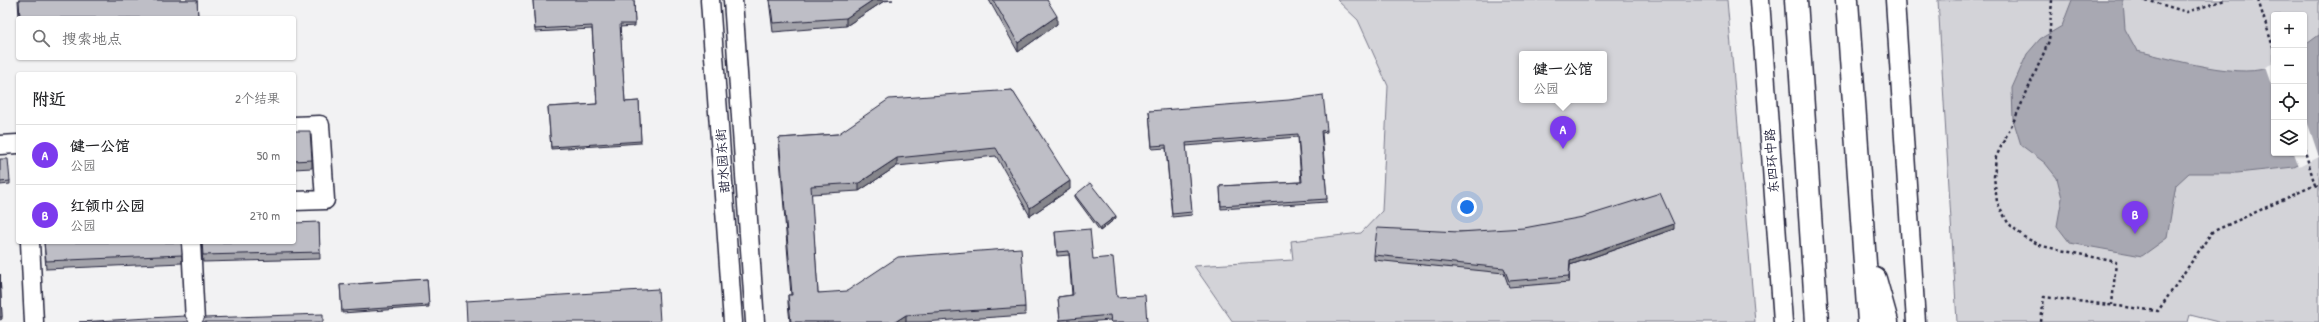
<!DOCTYPE html>
<html lang="zh">
<meta charset="utf-8">
<style>
:root{--surface:#fff;--page:#f2f2f2;--text:#202124;--muted:#757577;--line:#e0e0e0;--accent:#7c3aed}
body{margin:0;font-family:"Patrick Hand","LXGW WenKai TC",sans-serif;background:var(--page);color:var(--text)}
.controls{position:absolute;right:12px;top:12px;display:grid;overflow:hidden;border-radius:4px;box-shadow:0 1px 3px #0004}
.controls button{width:36px;height:36px;display:grid;place-items:center;padding:0;border:0;border-bottom:1px solid var(--line);background:var(--surface);color:var(--text);font:20px sans-serif}
.you{position:absolute;left:1467px;top:207px;width:14px;height:14px;margin:-10px;border:3px solid #fff;border-radius:50%;background:#1a73e8;box-shadow:0 0 0 6px #1a73e833}
.badge{display:grid;place-items:center;width:26px;height:26px;border-radius:50%;background:var(--accent);color:#fff;font-size:13px;font-weight:700}
.pin{position:absolute;translate:-50% -33px;filter:drop-shadow(0 1px 2px #0008)}
.pin::after{content:'';position:absolute;top:21px;width:14px;height:12px;background:inherit;clip-path:polygon(0 0,100% 0,50% 100%)}
.popup{position:absolute;left:1519px;top:51px;width:88px;height:52px;box-sizing:border-box;display:grid;place-content:center;border-radius:4px;background:var(--surface);filter:drop-shadow(0 1px 3px #0005);font-size:13px;white-space:nowrap;color:var(--muted)}
.popup b{font-size:15px;color:var(--text)}
.popup::after{content:'';position:absolute;left:50%;top:100%;margin-left:-8px;border:8px solid transparent;border-top-color:var(--surface)}
.list{margin:0;padding:0;list-style:none}
h2{display:flex;justify-content:space-between;align-items:center;height:52px;margin:0;padding:0 16px;font-size:17px}
h2 small{font-size:13px;font-weight:400;color:var(--muted)}
.list li{display:grid;grid-template-columns:26px 1fr auto;gap:12px;align-items:center;box-sizing:border-box;height:60px;padding:0 16px;border-top:1px solid var(--line)}
.list b{display:block;font-size:15px;white-space:nowrap}
.list p{margin:0;font-size:13px;white-space:nowrap;color:var(--muted)}
.list em{font-size:13px;font-style:normal;color:var(--muted)}
.icon{flex:none;width:22px;height:22px;fill:none;stroke:currentColor;stroke-width:2;stroke-linecap:round;stroke-linejoin:round}
.map{position:relative;flex:none;width:2319px;height:322px;overflow:hidden}
.search{position:absolute;background:var(--surface);box-shadow:0 1px 3px #0004;left:16px;top:16px;width:280px;height:44px;display:flex;align-items:center;gap:10px;box-sizing:border-box;padding:0 14px;border-radius:4px;color:var(--muted);font-size:15px}
.panel{position:absolute;background:var(--surface);box-shadow:0 1px 3px #0004;left:16px;top:72px;width:280px;height:172px;border-radius:4px}
.map>svg:first-child{display:block}
.green{fill:#d3d3d8;stroke:#7a7a8a;fill-rule:evenodd}
.water{fill:#a8a8b2;stroke:#727282}
.pier{fill:#f2f2f3}
.lines{fill:none;stroke-linecap:round;stroke-linejoin:round}
.minor-casing{stroke:#22223b;stroke-width:21}
.highway-casing{stroke:#22223b;stroke-width:25}
.path{stroke:#22223b;stroke-width:2.5;stroke-dasharray:3 3;stroke-linecap:butt}
.minor{stroke:#fff;stroke-width:18}
.highway{stroke:#fff;stroke-width:22}
.wall{fill:#a3a3aa;stroke:#22223b}
.shaded-wall{fill:#85858b;stroke:#22223b}
.building{fill:#bebec6;stroke:#22223b}
.labels{text-anchor:middle;dominant-baseline:central;stroke-width:3.5;stroke-linejoin:round;paint-order:stroke}
.street-label{font-size:13px;fill:#22223b;stroke:#fff}
</style>
<div class="map">
<svg width="2319" height="322" viewBox="0 0 2319 322">
<rect width="100%" height="100%" fill="#f2f2f3"/>
<filter id="ink" filterUnits="userSpaceOnUse"><feTurbulence type="fractalNoise" baseFrequency=".025" numOctaves="2"/><feDisplacementMap in="SourceGraphic" scale="8" xChannelSelector="R" yChannelSelector="G"/><feConvolveMatrix kernelMatrix="1 2 1 2 8 2 1 2 1" color-interpolation-filters="sRGB"/></filter>
<g filter="url(#ink)">
<path class="green" d="M1337,0H1727L1755,322H1233L1194,266L1293,260L1291,241L1361,233L1382,211L1388,86L1358,20ZM1522,54H1604V100H1522Z
M1938,0H2319V322H2218L2190,315L2188,322H1957ZM2274,15H2304V153H2274Z"/>
<path class="water" d="M2072,0H2123L2125,29L2137,51C2169,58 2246,82 2274,65V153H2304V46L2319,35V155L2294,167L2237,173H2189L2176,185L2167,238L2142,256L2070,243L2057,226L2062,198L2057,178L2045,163L2021,145L2013,119L2012,88L2027,54L2040,39L2062,26Z"/>
<path class="pier" d="M2274,63V93L2265,67Z
M2304,112L2319,157L2299,167L2294,153H2304Z"/>
<g class="lines">
<defs>
<path id="minor" d="M710,0L733,322
M733,0L755,322
M1760,0L1783,322
M1895,0L1916,322
M294,126L320,125L325,200L294,201
M0,145L18,144
M30,242L34,322
M191,242L195,322"/>
<path id="highway" d="M1796,0L1817,322
M1847,0L1869,322
M1875,279L1887,322"/>
</defs>
<use href="#minor" class="minor-casing"/>
<use href="#highway" class="highway-casing"/>
<path class="path" d="M2052,0L2049,41L2018,112L1996,157L1994,177L1997,202L2008,223L2024,237L2042,246L2116,262L2112,305
M2146,0L2187,12L2225,0
M2258,0L2274,50
M2304,148L2315,185
M2315,185L2319,188
M2041,322L2044,297L2158,311L2212,232L2315,185"/>
<use href="#minor" class="minor"/>
<use href="#highway" class="highway"/>
</g>
<path class="wall" d="M18,0H197L198,18H19Z
M533,0H634L635,26L620,27L625,102L639,101L641,143L551,149L548,107L597,104L592,29L535,32Z
M769,0H893L884,1L846,26L773,32Z
M989,0H1047L1057,24L1018,52Z
M1012,90L1070,189L1030,216L996,156L897,166L859,191L811,194L818,293L1025,307V315L923,322H790L788,303V295H791L779,146V138L838,134Z
M1149,111L1327,130V132L1322,133L1327,202L1221,209L1220,186L1301,182L1298,137L1186,146L1192,215L1172,217L1166,148L1152,149Z
M294,131L312,160V168L294,169Z
M0,159L10,181V184L0,185Z
M1075,195L1116,218L1100,231L1075,197Z
M319,222L320,259L203,262L201,242H294Z
M1674,229L1570,265L1569,282L1509,287L1504,273L1374,260V255L1459,232Z
M1055,232L1093,259L1117,297L1147,322H1111L1110,320L1085,322H1060L1058,297L1072,295L1069,255L1057,256Z
M44,242H181L182,263L46,269Z
M0,274L2,317V319L0,320Z
M427,279L429,307L342,313L340,285Z"/>
<path class="shaded-wall" d="M873,0H884V1L846,26V18Z
M1057,16V24L1018,52V43Z
M897,158V166L859,191V183Z
M1070,181V189L1030,216V208Z
M1116,216V218L1100,231V228Z
M1674,224V229L1570,265L1569,282L1570,260Z
M906,315V322H895Z"/>
<path class="building" d="M19,0H197L198,17L184,18H20Z
M533,0H634L635,24H620L625,102L639,101L641,141L551,147L548,107L597,104L592,26L535,29Z
M770,0H873L846,18L773,23Z
M993,0H1047L1057,16L1018,43Z
M1012,90L1070,181L1030,208L996,148L897,158L859,183L811,186L818,293L847,291L898,257L1021,248L1025,307L906,315L895,322H791L788,295H792L779,138L838,134L889,99Z
M1323,95L1327,130L1321,131L1327,199L1221,206L1220,186L1302,182L1298,134L1186,143L1192,212L1172,214L1166,145L1152,146L1149,111L1289,100Z
M294,131H310L312,160L294,161Z
M0,159H8L10,181L0,182Z
M1090,183L1116,216L1100,228L1075,195Z
M1660,193L1674,224L1570,260L1569,276L1509,281L1504,268L1374,255L1377,228L1459,232L1524,228L1583,217Z
M319,222L320,252L203,255L202,242H294V223Z
M1090,229L1093,259L1113,257L1117,297L1145,295L1147,322H1111L1110,315L1060,320L1058,297L1073,295L1069,251L1057,252L1055,232Z
M44,242H181L182,255L46,261Z
M0,274L2,317H0Z
M427,279L429,305L342,311L340,285Z
M658,289L660,322H467L466,301Z
M323,314V322H202L205,318Z
M185,316L189,322H79Z"/>
</g>
<g class="labels">
<g class="street-label">
<text transform="translate(722 161) rotate(-94)">甜水园东街</text>
<text transform="translate(1771 161) rotate(-94)">东四环中路</text>
</g>
</g>
</svg>
<div class="controls">
<button>+</button>
<button>−</button>
<button><svg class="icon" aria-label="locate" viewBox="0 0 24 24"><circle cx="12" cy="12" r="6"/><path d="M12 2v4M12 18v4M2 12h4M18 12h4"/></svg></button>
<button><svg class="icon" aria-label="layers" viewBox="0 0 24 24"><path d="M12 4l9 5-9 5-9-5zM3 14l9 5 9-5"/></svg></button>
</div>
<div class="you"></div>
<div class="pin badge" style="left:1563px;top:149px">A</div>
<div class="popup"><b>健一公馆</b>公园</div>
<div class="pin badge" style="left:2135px;top:234px">B</div>
<div class="search"><svg class="icon" aria-label="search" viewBox="0 0 24 24"><circle cx="10" cy="10" r="6"/><path d="M15 15l6 6"/></svg>搜索地点</div>
<section class="panel">
<h2>附近<small>2个结果</small></h2>
<ul class="list">
<li><span class="badge">A</span><div><b>健一公馆</b><p>公园</p></div><em>50 m</em></li>
<li><span class="badge">B</span><div><b>红领巾公园</b><p>公园</p></div><em>270 m</em></li>
</ul>
</section>
</div>
